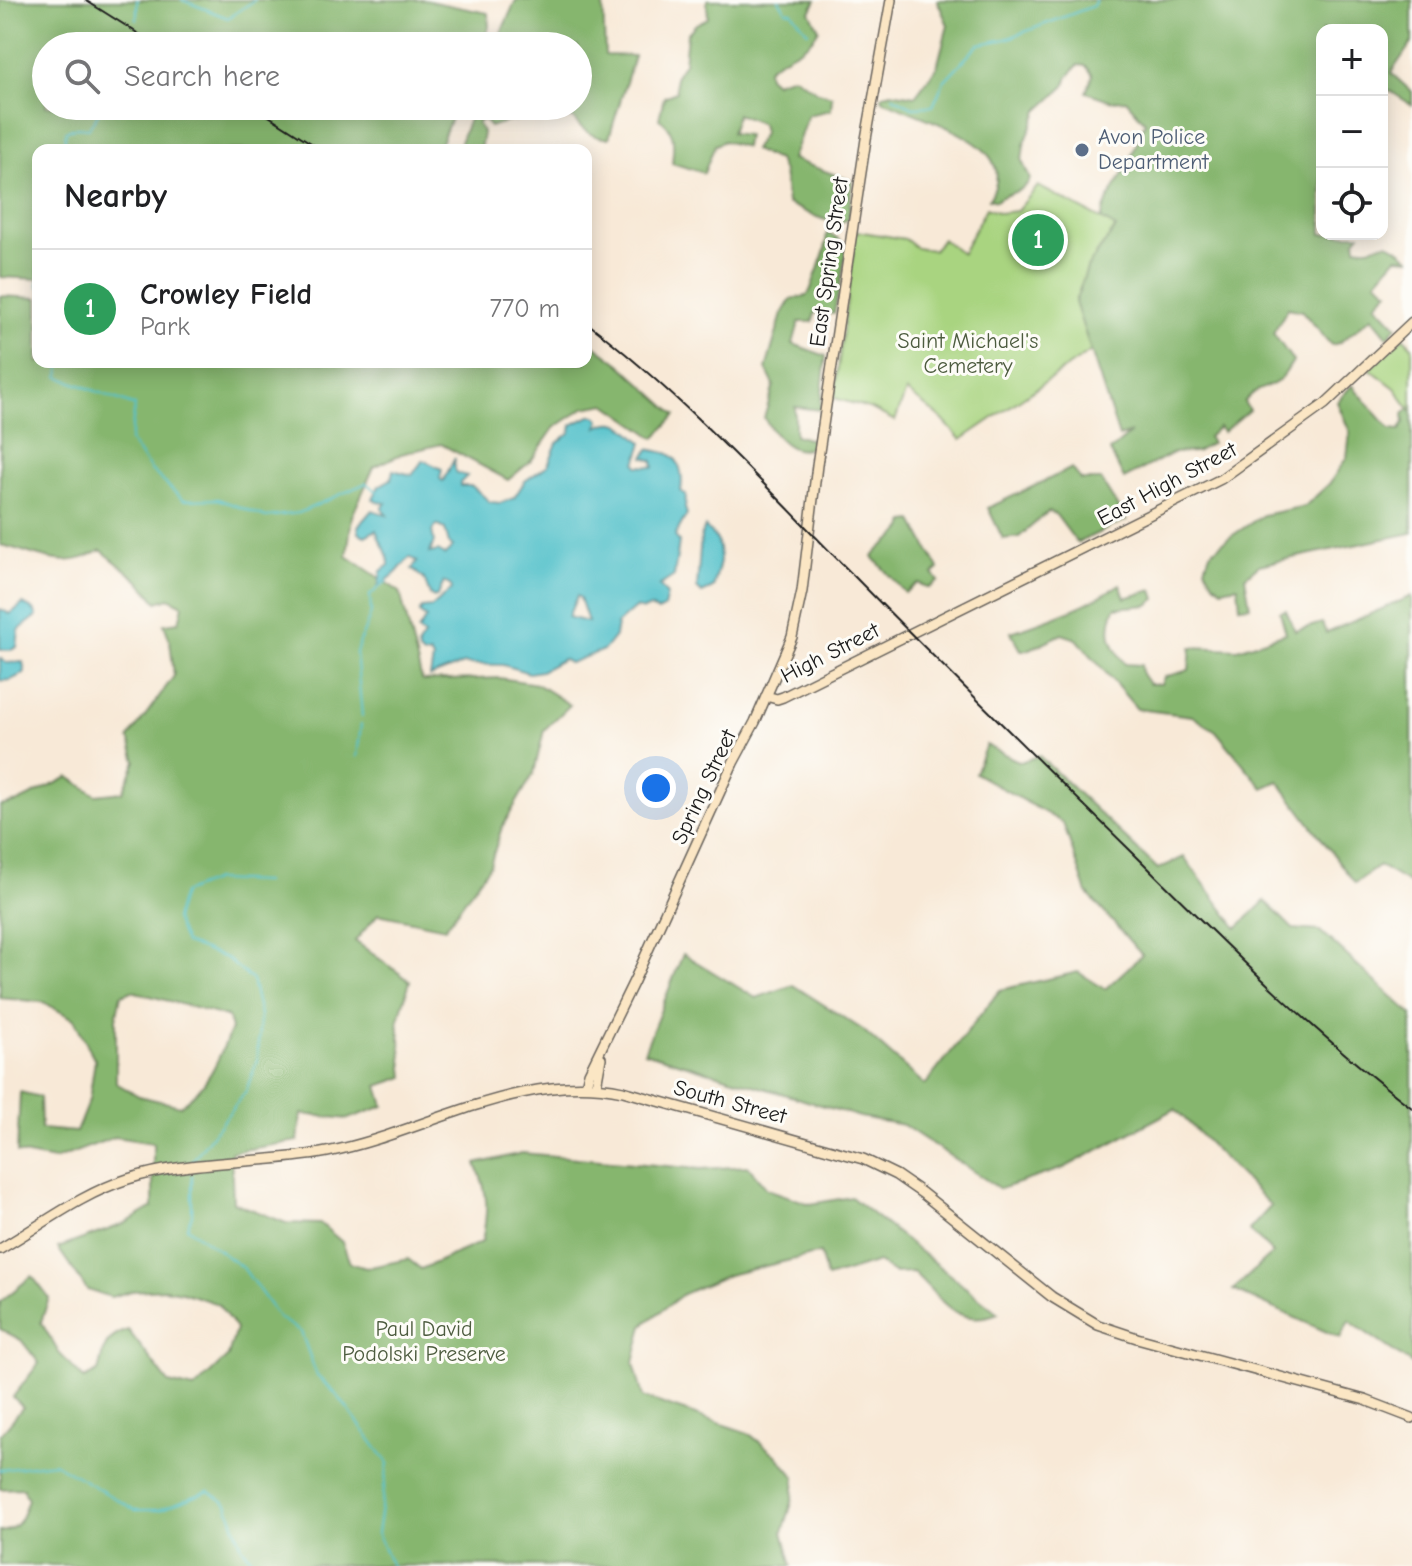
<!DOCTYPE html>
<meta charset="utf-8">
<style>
:root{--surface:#fff;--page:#f6f6f6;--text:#202124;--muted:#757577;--line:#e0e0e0;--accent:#1f6fb2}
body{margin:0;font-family:"Comic Neue",sans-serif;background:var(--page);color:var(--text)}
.controls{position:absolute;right:24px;top:24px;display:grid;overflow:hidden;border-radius:16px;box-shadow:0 4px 20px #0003}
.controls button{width:72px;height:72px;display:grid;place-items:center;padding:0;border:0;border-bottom:2px solid var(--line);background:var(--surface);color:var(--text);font:40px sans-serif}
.you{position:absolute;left:656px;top:788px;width:28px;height:28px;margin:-20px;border:6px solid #fff;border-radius:50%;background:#1a73e8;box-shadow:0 0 0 12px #1a73e833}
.badge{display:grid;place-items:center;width:52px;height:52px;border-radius:50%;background:var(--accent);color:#fff;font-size:26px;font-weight:700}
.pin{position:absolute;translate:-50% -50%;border:4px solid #fff;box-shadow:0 2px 8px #0006}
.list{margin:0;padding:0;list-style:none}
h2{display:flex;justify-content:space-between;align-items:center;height:104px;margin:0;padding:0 32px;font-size:34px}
h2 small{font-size:26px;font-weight:400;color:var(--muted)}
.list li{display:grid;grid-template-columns:52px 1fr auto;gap:24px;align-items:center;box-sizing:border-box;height:120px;padding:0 32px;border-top:2px solid var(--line)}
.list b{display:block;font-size:30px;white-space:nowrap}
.list p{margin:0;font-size:26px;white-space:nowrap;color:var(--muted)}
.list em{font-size:26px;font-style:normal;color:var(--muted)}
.icon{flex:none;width:44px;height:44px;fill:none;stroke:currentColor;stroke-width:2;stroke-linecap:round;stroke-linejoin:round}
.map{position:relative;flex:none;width:1412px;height:1566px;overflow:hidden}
.search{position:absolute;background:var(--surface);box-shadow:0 4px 20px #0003;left:32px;top:32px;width:560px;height:88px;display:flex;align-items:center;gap:20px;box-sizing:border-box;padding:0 28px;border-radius:44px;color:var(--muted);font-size:30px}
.panel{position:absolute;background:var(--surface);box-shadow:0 4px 20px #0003;left:32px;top:144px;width:560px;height:224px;border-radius:16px}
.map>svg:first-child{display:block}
.green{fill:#a9d480;stroke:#62784e;stroke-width:2}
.forest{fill:#86b66e;stroke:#516945;stroke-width:2;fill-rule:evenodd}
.water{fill:#53c1ca;stroke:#386e73;stroke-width:2;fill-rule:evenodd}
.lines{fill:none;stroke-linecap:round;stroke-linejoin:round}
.stream{stroke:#53c1ca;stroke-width:2}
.secondary-casing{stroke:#69645d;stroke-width:12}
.secondary{stroke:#fbe6c4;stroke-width:9}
.rail{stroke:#1c1c1c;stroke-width:2}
.service-dot{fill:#5c6f8a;stroke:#fdfcf7;stroke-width:3}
.labels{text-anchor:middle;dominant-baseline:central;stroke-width:6;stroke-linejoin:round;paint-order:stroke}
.service-label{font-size:22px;fill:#4e5e75;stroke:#fdfcf7;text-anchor:start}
.street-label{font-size:22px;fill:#1c1c1c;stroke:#fdfcf7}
.park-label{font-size:22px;fill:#4d5c3f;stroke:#fdfcf7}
</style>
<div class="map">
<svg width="1412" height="1566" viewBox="0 0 1412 1566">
<rect width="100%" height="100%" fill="#fdfcf7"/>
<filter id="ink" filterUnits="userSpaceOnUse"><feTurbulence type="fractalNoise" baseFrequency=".0125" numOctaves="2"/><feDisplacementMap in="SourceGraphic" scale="16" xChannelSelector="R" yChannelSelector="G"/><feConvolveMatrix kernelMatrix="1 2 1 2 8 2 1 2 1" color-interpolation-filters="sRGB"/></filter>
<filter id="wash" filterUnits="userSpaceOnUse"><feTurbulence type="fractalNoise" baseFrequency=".006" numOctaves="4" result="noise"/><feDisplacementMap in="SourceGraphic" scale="32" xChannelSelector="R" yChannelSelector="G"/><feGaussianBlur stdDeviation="1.8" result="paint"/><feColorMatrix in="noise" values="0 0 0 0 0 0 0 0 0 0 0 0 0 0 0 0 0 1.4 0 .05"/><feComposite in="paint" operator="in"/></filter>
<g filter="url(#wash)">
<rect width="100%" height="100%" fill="#f8e9d7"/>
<path class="green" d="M1038,186L1116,227L1088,266L1075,302L1091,351L961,440L941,418L906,391L895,421L872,409L834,398L856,231L905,239L917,248L933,250L942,239L962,253L986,208L1000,213L1017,211Z
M1403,337L1412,346V412L1395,388L1370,369Z"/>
<path class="forest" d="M0,0H424L488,13L489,27L481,46H46V106H456L438,150H38V279L0,277Z
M516,0H603L605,55L634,56L609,138C594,139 582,130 573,118C548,116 514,118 490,127L483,119L477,123L483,133L480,150H457L474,106H578V46H495Z
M707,0H816L810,12L819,29C808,51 784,54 767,69L768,76L775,82L793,76L818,92L832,96L831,110L808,115L792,159L852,181L849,219C833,229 802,210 787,203L783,172L778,160L753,150L764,132L762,124L737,114L731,133L747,135L745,147L724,141L715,145L704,173L672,163C674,145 676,129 659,119L664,97L676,92L675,77L684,63L687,34L696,24L708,18Z
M937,0H1412V42L1391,73L1412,92V105L1382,86V30H1322V234H1360L1355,240L1356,247C1390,253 1375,228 1410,258L1397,257L1376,281L1389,291L1376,304L1397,326L1388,337L1372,317L1339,343L1331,345L1302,311L1288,308L1273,333L1293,361C1287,370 1281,382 1271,385C1254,392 1258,388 1244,402L1249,410L1223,432L1219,427L1208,437L1212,443L1196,452L1173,453L1124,479L1110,451L1131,433L1119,437L1075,302L1088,266L1116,228L1101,219C1106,198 1118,184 1127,166C1134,152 1139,136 1145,122L1126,100L1112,101L1086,92L1093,75L1086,66L1078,65L1068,76L1065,86L1038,111L1024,145L1022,161L1030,179C1022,196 1008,190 996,201L989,199C1027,141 915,119 882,99L881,96L891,92L915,96L937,67L948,25Z
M827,233C835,236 843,241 845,249C847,260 836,302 834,314L815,312L813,322H799L793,344L826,356L820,410L795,407V435L815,441L814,446C792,459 774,435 764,418L774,385L766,369L782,314L791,299L806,296L810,291L825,250Z
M0,296L38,298V362H396L417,369L421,362H586V339L620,364L676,415L655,438L606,404L584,408L554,428L531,461L508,480L441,444L401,454L374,467L352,516L347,556L400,592L422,681L500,678L537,684L570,705L544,730L534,773L502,827L490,865L445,928L378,914L355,941L410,981L398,1021L404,1077L378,1086L384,1106L348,1119L301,1114L298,1141L231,1152L233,1202L286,1223L321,1224L342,1242L350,1263L366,1268L408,1259L421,1269L482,1242C488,1210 489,1194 476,1164L522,1153L701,1169L748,1166L767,1189L810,1204L851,1197L998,1313C955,1330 940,1296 913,1272L894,1273L878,1262L827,1278L820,1253L728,1275L683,1294L643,1325L634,1363L643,1397L748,1433L776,1455L795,1477L793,1499L783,1532L792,1566L0,1565V1532C19,1530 23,1515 28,1499L23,1488L0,1489V1435L23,1407L13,1397L39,1363L21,1340L0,1329V1302L32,1276L49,1298L41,1322L59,1353L84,1379L98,1372C104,1348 103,1339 128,1330L169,1383L194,1389L228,1356L236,1329L218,1304L182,1292L165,1289L132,1291L111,1297L87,1290L58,1248L124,1224L153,1207V1143L115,1137L54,1160L17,1153L20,1092L40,1097L41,1129L76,1132L89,1100L95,1060L74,1019L43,1002L0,998V806L18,802L69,777L96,795L123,792L136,761L129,738L174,676L170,641L164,624L179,622L183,605L169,598L157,602L139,581L101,550C62,573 40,553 0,545ZM132,991L228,1017L231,1029C219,1058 208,1088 180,1106L139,1096L116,1083V1019L121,995Z
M1352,385L1390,429L1400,430L1404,422L1403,414L1409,408L1412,412V533L1259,565L1245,577L1250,606L1240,607L1238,586L1222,589L1213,582L1205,568L1210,553L1230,537L1263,515L1305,506L1329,484L1347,457L1350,432L1337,402Z
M1072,468L1081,480H1101L1126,520L1077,543L1056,515L1049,511L1019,537L1003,539L988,508Z
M913,521L939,569L933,574L939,581L929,588L918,583L905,593L873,557C882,542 900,539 906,522Z
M1120,584L1125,598L1153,590L1156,599L1148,605L1115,608C1106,631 1110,644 1125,664L1141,665L1142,674L1149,684H1161L1164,677L1189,670L1191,647L1238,649L1286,633L1280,612L1286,610L1295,631L1322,623L1326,633L1412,596V885L1379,866L1355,883L1278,781L1263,788L1216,731L1192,716L1137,709L1077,639L1062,634L1028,650H1021L1011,632C1048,620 1087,606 1120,584Z
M986,745L1020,762L1039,756L1158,869L1184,857L1237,928L1265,901L1293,929L1320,931L1412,1015V1364L1349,1321L1340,1338L1233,1290L1273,1253L1249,1230L1271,1206L1175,1109L1064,1168L1000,1189L903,1125L860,1117L644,1052L683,954L756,998L793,985L863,1030L925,1085L1000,990L1078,972L1105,989L1142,955L1087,893L1063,823L975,773Z"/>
<path class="water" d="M590,416H596L600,420L598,427C618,415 628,430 643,443L636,463L638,466L654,467L653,461L644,457L649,449C656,452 663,451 669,454C682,461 683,479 681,491L686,495L685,508L687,514L675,536L679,542L674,576L659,586L667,594L664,608L658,611L650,607L644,610L635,608L617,624L615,636L604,650L570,663L563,659L541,671L529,673L503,665L463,664L430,677L433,659L430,654L423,656L419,652L418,645L424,636L418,631L426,618L419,613L422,608L432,607L452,589L451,586L444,582L438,595L434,597L430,595L424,579L412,569L417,562L410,557L397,572L378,588L381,571L389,565C390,553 379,542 376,530L365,536L359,533L358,526L372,510L387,515L382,508L386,503L377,502L373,499L379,486L391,479L393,470L412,475L423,460L442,469L440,479L443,481L455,458L454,466L456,473L467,476L460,483V486H472L490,502L501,503L514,498L525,481L548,465L557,443L571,432L572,425ZM437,525L445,529L449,544L453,547L445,555L438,551L430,553L434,541L432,531ZM577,596L580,598L588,622L568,617Z
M705,527L717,540L719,548L720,562L713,588L702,593L697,588L701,536Z
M23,604L34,610L37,616L19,630L17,647L11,650H0V609L10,614Z
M0,658L6,663L23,662L25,673L11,680L0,681Z"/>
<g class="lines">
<path class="stream" d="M137,0V20
M182,0L228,18L255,0
M779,0L786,11L792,12L808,32
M123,46L130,34
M893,97L913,107L933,106L944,81L979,44L1006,39L1093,6L1096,0
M63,150L66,131L77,127L89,128L98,114L97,106
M38,282V287
M61,362L59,377L135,406L130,441L151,470L183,500L218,499L266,517L299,513L366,483L378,492
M362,716L356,652L371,613L370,595L387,581
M357,757L361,724
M192,1161L246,1091L257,1061L260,1015L252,980L226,958L185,943L175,919L183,893L215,880L265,882
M192,1175V1215L187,1227L244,1269L279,1318L301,1332L317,1376L338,1396L388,1463L377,1533L392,1566
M0,1470L54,1463L135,1510H159L209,1491L227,1504L242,1547L258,1566"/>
</g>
</g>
<g filter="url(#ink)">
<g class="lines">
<defs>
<path id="secondary" d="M766,696L777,699L783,697L1221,479L1325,404L1412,322
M586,1086L589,1073L634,981L733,763L755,722L792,637L802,591L817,465L866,139L891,0
M596,1086L601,1058
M0,1249C42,1225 81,1194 128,1179C189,1159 264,1164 327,1152C425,1133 520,1069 623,1091L863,1159L896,1175L922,1193L1052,1297L1098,1325L1137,1338L1365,1400L1412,1418"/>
</defs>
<use href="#secondary" class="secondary-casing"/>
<use href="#secondary" class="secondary"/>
<path class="rail" d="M85,0L158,46
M253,106L322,150
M586,322C684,397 767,488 853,575C946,670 1041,763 1136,856C1225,944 1312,1032 1412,1108"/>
</g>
</g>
<circle class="service-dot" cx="1082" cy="150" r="8"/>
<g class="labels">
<g class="service-label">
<text x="1098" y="137">Avon Police<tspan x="1098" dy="25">Department</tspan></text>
</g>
<g class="street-label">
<text transform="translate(829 262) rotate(-82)">East Spring Street</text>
<text transform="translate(1167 484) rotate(-28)">East High Street</text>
<text transform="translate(830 653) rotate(-27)">High Street</text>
<text transform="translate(704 787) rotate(-65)">Spring Street</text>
<text transform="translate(730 1102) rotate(15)">South Street</text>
</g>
<g class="park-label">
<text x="968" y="341">Saint Michael's<tspan x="968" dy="25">Cemetery</tspan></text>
<text x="424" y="1329">Paul David<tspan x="424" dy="25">Podolski Preserve</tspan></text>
</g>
</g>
</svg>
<div class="controls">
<button>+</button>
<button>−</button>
<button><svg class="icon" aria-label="locate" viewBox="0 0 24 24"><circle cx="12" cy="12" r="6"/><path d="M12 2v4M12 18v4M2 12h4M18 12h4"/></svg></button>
</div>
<div class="you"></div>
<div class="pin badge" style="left:1038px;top:240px;background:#2e9e5b">1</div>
<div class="search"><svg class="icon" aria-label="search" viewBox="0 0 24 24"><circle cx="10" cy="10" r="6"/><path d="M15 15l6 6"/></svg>Search here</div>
<section class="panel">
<h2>Nearby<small></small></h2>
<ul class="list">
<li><span class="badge" style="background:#2e9e5b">1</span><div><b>Crowley Field</b><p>Park</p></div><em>770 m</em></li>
</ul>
</section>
</div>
